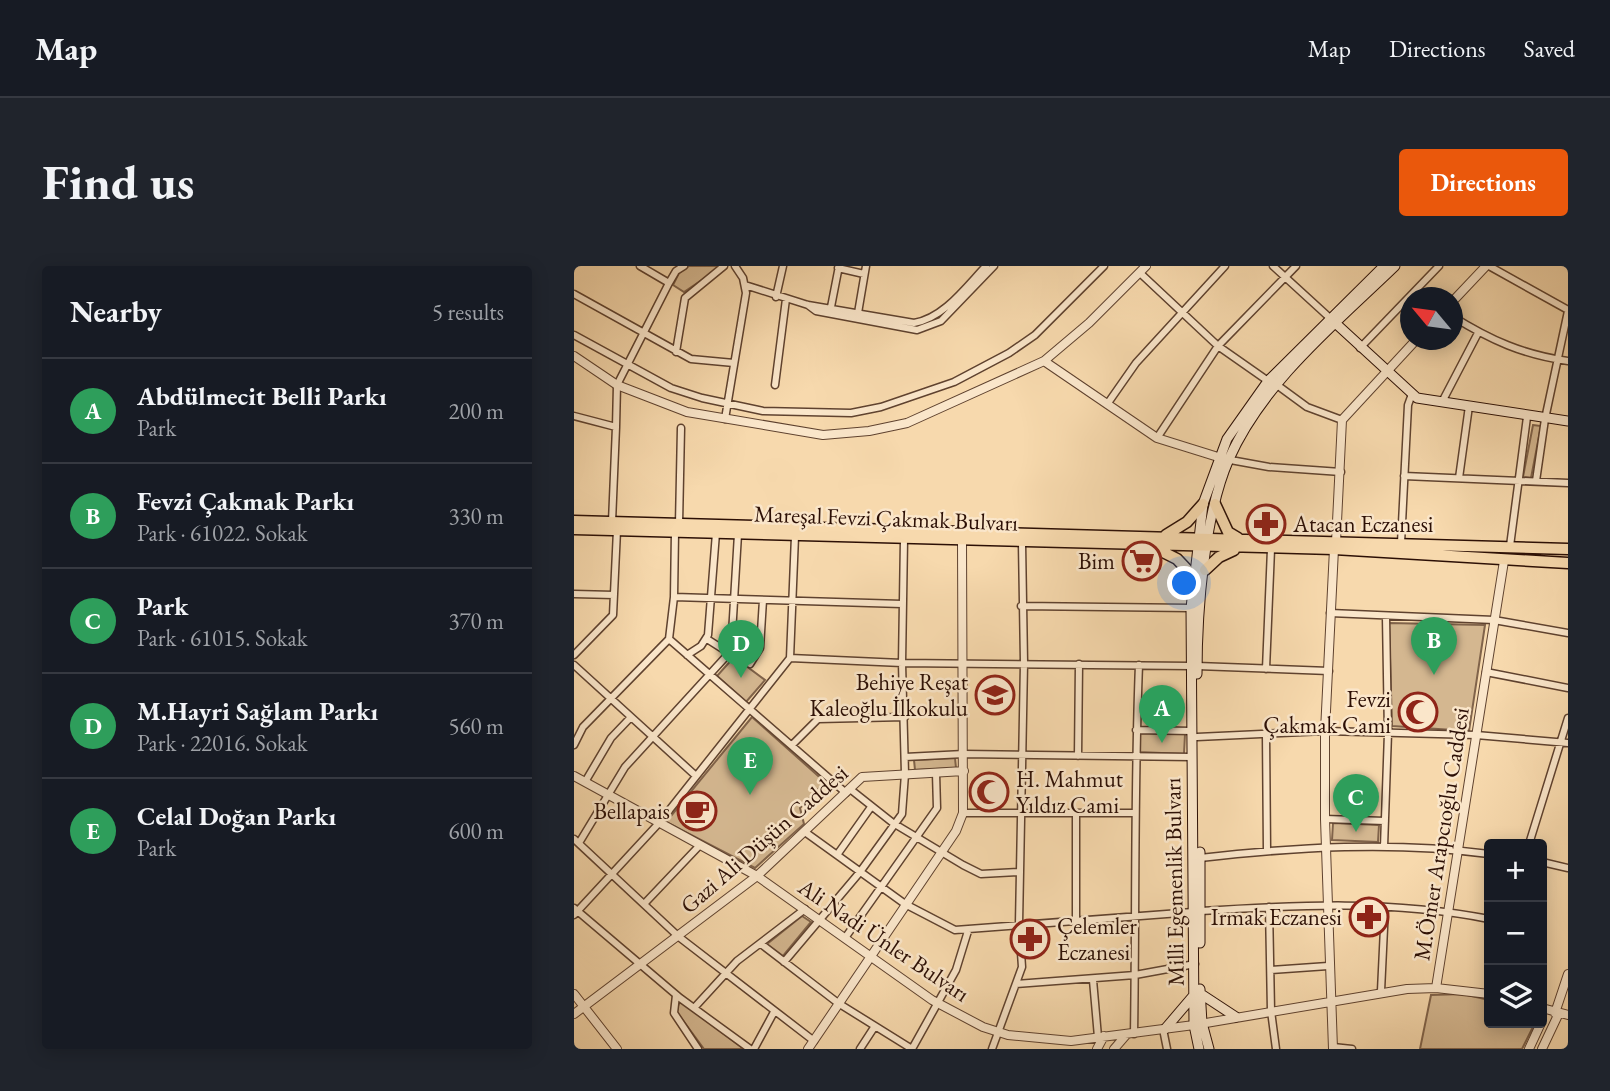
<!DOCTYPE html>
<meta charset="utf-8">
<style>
:root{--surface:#171b24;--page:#20242c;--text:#f1f3f6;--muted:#9ea1a6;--line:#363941;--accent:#ea580c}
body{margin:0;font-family:"EB Garamond",serif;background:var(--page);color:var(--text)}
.controls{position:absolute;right:21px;bottom:21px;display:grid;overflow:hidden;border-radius:7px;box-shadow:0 4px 18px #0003}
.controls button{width:63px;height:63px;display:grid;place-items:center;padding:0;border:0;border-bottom:2px solid var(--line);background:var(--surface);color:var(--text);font:35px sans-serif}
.compass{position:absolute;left:826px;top:21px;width:63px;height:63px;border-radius:50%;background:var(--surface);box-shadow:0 4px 18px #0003;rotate:299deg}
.you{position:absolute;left:611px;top:318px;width:24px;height:24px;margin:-18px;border:5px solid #fff;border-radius:50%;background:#1a73e8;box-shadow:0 0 0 10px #1a73e833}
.badge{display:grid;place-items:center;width:46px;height:46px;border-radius:50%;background:var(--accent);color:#fff;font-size:23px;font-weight:700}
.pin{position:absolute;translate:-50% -58px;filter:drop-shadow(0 2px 4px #0008)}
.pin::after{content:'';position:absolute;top:37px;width:24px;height:21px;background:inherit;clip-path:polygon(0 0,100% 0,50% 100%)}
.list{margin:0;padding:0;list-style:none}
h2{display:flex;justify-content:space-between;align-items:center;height:91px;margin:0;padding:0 28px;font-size:30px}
h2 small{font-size:23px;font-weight:400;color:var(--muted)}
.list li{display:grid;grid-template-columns:46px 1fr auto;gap:21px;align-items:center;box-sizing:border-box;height:105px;padding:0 28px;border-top:2px solid var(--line)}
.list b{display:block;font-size:26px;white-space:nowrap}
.list p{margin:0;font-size:23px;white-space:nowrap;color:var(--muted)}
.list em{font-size:23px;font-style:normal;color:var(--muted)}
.icon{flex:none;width:38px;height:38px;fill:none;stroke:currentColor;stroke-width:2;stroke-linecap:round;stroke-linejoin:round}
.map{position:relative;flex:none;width:994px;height:783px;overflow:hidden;border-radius:7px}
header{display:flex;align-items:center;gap:42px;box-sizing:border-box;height:98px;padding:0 35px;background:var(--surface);border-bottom:2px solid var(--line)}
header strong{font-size:33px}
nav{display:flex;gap:38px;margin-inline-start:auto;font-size:24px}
.intro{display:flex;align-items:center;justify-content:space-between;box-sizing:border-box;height:168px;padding:0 42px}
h1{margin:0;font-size:49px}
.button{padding:18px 32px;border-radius:7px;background:var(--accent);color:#fff;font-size:24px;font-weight:700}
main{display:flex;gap:42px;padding:0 42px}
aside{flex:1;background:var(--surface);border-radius:7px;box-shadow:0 4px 18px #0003}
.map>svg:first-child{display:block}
.green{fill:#d4b790;stroke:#80634a;stroke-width:2}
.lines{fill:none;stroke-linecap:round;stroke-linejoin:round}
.minor-casing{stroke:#5f422f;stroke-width:9}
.tertiary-casing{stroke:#5f422f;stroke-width:10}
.secondary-casing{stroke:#2c0f05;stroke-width:11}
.primary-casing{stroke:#2c0f05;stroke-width:13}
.minor{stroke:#fae6ca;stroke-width:6}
.tertiary{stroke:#fae6ca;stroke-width:8}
.secondary{stroke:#fae6ca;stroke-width:9}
.primary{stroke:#f7d9ad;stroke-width:10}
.labels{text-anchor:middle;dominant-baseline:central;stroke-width:5;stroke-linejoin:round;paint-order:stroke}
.street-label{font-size:23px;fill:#2c0f05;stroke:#fae6ca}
.poi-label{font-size:23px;fill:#2c0f05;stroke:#fae6ca;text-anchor:end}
</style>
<header>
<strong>Map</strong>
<nav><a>Map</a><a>Directions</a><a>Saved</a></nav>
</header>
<div class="intro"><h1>Find us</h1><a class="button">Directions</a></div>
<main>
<aside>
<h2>Nearby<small>5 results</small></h2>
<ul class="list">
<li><span class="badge" style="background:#2e9e5b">A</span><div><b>Abdülmecit Belli Parkı</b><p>Park</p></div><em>200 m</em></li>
<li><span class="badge" style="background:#2e9e5b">B</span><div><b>Fevzi Çakmak Parkı</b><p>Park · 61022. Sokak</p></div><em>330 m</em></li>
<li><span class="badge" style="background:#2e9e5b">C</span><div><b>Park</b><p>Park · 61015. Sokak</p></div><em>370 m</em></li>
<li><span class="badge" style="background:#2e9e5b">D</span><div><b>M.Hayri Sağlam Parkı</b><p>Park · 22016. Sokak</p></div><em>560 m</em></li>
<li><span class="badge" style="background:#2e9e5b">E</span><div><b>Celal Doğan Parkı</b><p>Park</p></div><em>600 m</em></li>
</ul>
</aside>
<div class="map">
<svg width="994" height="783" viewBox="0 0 994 783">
<rect width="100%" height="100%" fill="#f7d9ad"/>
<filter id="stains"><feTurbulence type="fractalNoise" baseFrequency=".00286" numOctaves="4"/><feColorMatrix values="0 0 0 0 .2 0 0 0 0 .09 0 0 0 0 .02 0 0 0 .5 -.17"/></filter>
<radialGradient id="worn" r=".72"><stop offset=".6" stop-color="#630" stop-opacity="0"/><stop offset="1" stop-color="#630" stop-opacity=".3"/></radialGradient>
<path class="green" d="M115,0H146L147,1L110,26L99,19L105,7Z
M959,159L967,160L957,212L949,211Z
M815,357L911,359L895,465L818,460Z
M160,391L191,414L172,436L143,410Z
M178,451L251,516L226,542L230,558L181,602L92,556Z
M566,467L611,468L610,488L565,486Z
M381,492L382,502L341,504L340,494Z
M759,557L805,559L804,576L758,574Z
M228,650L237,656L209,690L193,678Z
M889,728L915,734V757H961L948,783H846L857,729Z
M106,735L170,783H130L102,745Z"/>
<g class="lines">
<defs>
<path id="minor" d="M66,0L95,17
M699,0L757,53
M915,0L994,44
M264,2L290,8
M566,7L644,80L694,115
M171,19L234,39L340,57C370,52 392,21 412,0
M0,28L117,93L160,97
M202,31L209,0
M234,39L242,45L343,64L367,55L420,0
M257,41L265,0
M284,47L292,0
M878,50C916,74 950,89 994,95
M0,69L97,122L128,132L189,145L277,147L307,141L380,116L435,87L461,69L530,0
M786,82L865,0
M102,86L111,32L150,0
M201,119L212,33
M703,119L733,141L768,154
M868,136L904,67
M534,137L562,97L651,0
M0,150L42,161L38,256
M151,153L172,27L169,12L161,0
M42,161L43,119L95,17L102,5L110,0
M583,172L644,80L722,0
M651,193L695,201L767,206
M830,210L994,217
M885,212L895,140
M962,215L971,153L994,45
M105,258L107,162
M827,277L834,139L838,128
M936,280L953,151
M0,328L40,329
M100,331L328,338
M447,340L617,342
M756,347L920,354L994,367
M95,373L272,527
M133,373L155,387
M0,389L39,349L43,264
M113,389L127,380L134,369L142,267
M216,392L328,397L617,400
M176,398L186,382L189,334
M0,399L122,510
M623,400L755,405
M692,403L697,283
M912,406L994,422
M562,464L618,465
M692,468L693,584
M623,471L751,465L902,469L994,477
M0,479L9,461L95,373L100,331L101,266
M218,479L244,453L331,451
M504,490L505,398
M331,491L390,488L618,491
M11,516L37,472L57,451
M276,523L319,557L389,599L407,608L445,606
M389,547H561
M751,553L811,555
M231,566L331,638L381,664L619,646
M0,573L105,671L240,775
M5,577L51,501L157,385L164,268
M955,578L994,452
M810,581L814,467L812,351
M263,589L297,541
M626,592C722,581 819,575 915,588
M968,596L994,602
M70,638L126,579
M695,641L697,745L702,783
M0,642L106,732L176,783
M626,645C723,639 819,634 915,653
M0,649L85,557L216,392L221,270
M502,654V548
M271,672L363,542L362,507
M187,678L264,737L338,783
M210,696L286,606L328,548L331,508L328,397L330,273
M697,704L754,700
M519,714L524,771
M442,718L561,709L621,698
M807,725L811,641
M102,729L100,747L124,783
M120,742L163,695L231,643
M589,763L593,783
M560,768C562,645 560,522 565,399
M759,781L778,783
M180,783L200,746
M286,783L301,760
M338,783L382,704L394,665
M418,783L448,701L445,658L450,397L448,277"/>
<path id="tertiary" d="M878,36L912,0
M0,90L43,119L113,146L249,169L295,165L333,157L470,95L515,57L572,0
M470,95L583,172L644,191
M762,276L768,154L842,74
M0,510L183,610L358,734L409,761L434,769L497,775L620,759L833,723L862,722L915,728
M862,722L930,295
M0,728L43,783
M968,742L994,749
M981,747L994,708
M0,748L183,610L288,511L390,505
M234,783L382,565L389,547L388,275
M523,783L530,770
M540,783L553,768
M759,783L751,553V465L760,283
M955,783L967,757
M968,783L985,747"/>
<path id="secondary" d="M758,54L843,132L994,155
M623,408C623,345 630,250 655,193C689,116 762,57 821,0
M626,677V586
M626,723L628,757L635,783
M627,728L662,751
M591,763L620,729
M625,783L620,759L617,342L629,238L653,173L694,115L810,0"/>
<path id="primary" d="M641,238L654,266L664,272
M0,255L994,283
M0,263L760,283L994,297
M592,269L613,256L629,238
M581,282L603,293L620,311
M631,304L645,291L660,284"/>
</defs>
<use href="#minor" class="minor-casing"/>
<use href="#tertiary" class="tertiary-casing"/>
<use href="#secondary" class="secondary-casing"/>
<use href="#primary" class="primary-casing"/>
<use href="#minor" class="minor"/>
<use href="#tertiary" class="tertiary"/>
<use href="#secondary" class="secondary"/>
<use href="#primary" class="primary"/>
</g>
<defs>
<symbol id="pharmacy-ring" viewBox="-11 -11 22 22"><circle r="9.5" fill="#fae6ca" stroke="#8f2418" stroke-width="1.5"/><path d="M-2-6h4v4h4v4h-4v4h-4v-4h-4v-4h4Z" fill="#8f2418"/></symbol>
<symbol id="supermarket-ring" viewBox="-11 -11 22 22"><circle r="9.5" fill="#fae6ca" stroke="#8f2418" stroke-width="1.5"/><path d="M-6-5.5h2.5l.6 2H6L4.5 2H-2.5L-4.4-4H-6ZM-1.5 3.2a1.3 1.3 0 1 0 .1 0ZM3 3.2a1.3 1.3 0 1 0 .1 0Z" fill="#8f2418"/></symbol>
<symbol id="school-ring" viewBox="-11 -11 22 22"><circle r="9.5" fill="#fae6ca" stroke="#8f2418" stroke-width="1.5"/><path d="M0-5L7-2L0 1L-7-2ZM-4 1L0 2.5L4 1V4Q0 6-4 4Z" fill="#8f2418"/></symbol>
<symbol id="mosque-ring" viewBox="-11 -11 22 22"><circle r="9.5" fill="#fae6ca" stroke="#8f2418" stroke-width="1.5"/><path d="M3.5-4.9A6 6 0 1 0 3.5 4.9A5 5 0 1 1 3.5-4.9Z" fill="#8f2418"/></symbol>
<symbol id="cafe-ring" viewBox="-11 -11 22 22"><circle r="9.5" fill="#fae6ca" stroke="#8f2418" stroke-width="1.5"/><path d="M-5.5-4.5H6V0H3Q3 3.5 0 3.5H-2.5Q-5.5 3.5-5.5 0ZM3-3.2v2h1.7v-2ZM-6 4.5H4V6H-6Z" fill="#8f2418"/></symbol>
</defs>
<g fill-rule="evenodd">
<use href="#pharmacy-ring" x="670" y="236" width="44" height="44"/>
<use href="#supermarket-ring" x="546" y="273" width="44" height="44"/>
<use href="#school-ring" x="399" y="407" width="44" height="44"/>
<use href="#mosque-ring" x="822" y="424" width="44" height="44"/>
<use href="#mosque-ring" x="393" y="504" width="44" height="44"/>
<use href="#cafe-ring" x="101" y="523" width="44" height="44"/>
<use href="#pharmacy-ring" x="773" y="629" width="44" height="44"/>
<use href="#pharmacy-ring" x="434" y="651" width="44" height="44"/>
</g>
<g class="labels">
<g class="street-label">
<text transform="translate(312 252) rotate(2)">Mareşal Fevzi Çakmak Bulvarı</text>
<text transform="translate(867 568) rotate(-81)">M.Ömer Arapcıoğlu Caddesi</text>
<text transform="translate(190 573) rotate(-41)">Gazi Ali Düşün Caddesi</text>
<text transform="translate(600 616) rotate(-91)">Milli Egemenlik Bulvarı</text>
<text transform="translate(310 674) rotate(34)">Ali Nadi Ünler Bulvarı</text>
</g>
<g class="poi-label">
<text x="719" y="258" text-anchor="start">Atacan Eczanesi</text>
<text x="541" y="295">Bim</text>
<text x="394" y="416">Behiye Reşat<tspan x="394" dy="26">Kaleoğlu İlkokulu</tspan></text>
<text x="817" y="433">Fevzi<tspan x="817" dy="26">Çakmak Cami</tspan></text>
<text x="442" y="513" text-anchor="start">H. Mahmut<tspan x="442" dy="26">Yıldız Cami</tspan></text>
<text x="96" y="545">Bellapais</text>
<text x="768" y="651">Irmak Eczanesi</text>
<text x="483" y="660" text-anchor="start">Çelemler<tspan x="483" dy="26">Eczanesi</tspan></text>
</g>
</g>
<rect width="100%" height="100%" filter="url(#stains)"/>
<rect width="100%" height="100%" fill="url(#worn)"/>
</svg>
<div class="controls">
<button>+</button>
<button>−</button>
<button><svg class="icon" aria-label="layers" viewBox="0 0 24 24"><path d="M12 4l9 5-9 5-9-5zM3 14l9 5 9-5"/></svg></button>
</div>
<svg class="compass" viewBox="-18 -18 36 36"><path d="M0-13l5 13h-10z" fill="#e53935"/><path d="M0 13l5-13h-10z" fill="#9ea1a6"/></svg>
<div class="you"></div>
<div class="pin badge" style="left:588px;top:477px;background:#2e9e5b">A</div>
<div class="pin badge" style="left:860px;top:409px;background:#2e9e5b">B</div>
<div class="pin badge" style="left:782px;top:566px;background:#2e9e5b">C</div>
<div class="pin badge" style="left:167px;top:412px;background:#2e9e5b">D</div>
<div class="pin badge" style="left:176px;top:529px;background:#2e9e5b">E</div>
</div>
</main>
